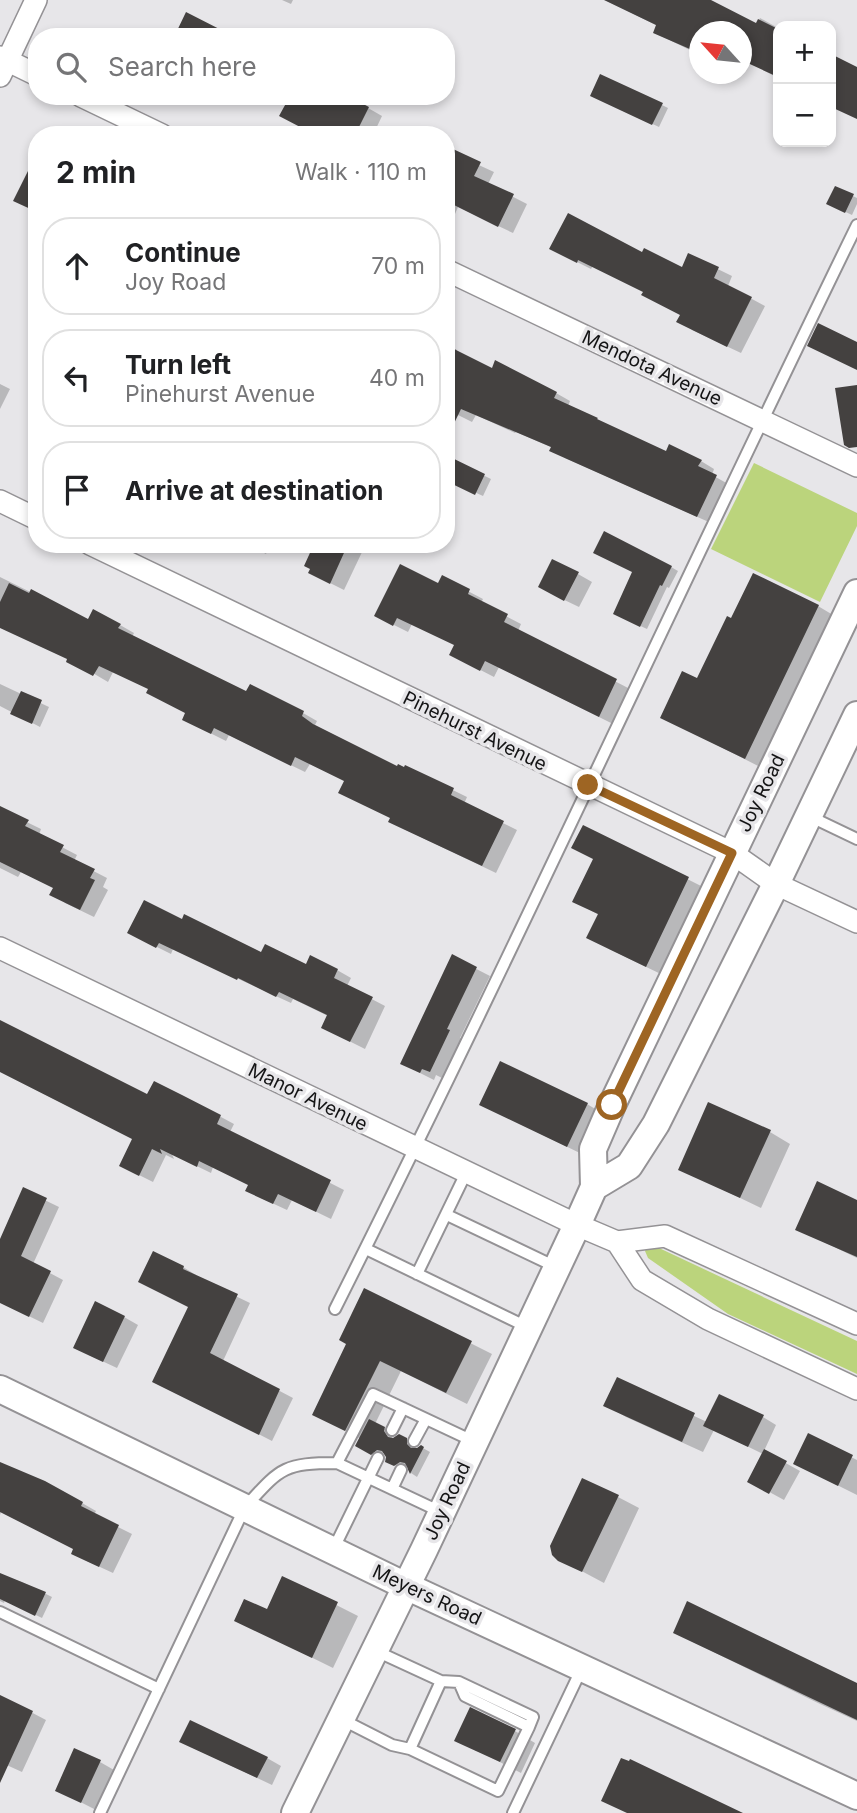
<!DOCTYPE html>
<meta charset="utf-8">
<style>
:root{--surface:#fff;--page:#f6f6f6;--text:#202124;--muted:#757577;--line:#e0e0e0}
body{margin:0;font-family:Inter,sans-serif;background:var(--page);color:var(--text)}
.controls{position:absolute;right:21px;top:21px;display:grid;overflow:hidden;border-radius:14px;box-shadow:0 4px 10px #0003}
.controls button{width:63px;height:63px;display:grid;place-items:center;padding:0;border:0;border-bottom:2px solid var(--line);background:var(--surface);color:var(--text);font:35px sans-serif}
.compass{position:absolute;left:689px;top:21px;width:63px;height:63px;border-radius:50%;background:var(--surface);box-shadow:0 4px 10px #0003;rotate:297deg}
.stop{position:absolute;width:21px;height:21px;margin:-16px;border:5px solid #9e6523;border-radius:50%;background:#fff}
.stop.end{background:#9e6523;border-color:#fff;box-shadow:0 2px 7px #0008}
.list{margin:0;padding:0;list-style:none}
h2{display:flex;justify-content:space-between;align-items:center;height:91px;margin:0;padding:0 28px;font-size:30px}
h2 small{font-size:23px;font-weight:400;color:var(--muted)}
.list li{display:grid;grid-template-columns:46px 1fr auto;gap:21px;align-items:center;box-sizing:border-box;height:98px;margin:0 14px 14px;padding:0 14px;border:2px solid var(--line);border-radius:28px}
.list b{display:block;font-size:26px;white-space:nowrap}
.list p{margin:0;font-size:23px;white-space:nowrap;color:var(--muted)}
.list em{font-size:23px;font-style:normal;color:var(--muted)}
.icon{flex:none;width:38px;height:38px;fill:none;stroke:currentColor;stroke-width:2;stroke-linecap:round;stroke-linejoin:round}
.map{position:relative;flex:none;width:857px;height:1813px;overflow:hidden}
.search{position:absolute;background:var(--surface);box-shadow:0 4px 10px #0003;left:28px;top:28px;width:427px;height:77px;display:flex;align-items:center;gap:18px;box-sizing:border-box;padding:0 24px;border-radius:28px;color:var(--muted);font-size:26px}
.panel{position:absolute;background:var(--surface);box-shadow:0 4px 10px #0003;left:28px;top:126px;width:427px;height:427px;border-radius:28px}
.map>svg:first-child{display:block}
.green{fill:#bbd47c}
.shadow{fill:#0003}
.building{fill:#444140}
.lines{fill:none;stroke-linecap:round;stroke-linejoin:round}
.service-casing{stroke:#949295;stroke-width:14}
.minor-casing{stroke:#949295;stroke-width:24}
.tertiary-casing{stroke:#949295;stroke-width:30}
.service{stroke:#fff;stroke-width:10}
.minor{stroke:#fff;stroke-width:21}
.tertiary{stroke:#fff;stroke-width:26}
.route{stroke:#9e6523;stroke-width:9}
.labels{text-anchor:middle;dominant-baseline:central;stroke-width:7;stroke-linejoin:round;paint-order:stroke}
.street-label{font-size:19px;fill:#141415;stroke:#e7e6e9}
</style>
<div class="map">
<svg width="857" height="1813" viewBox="0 0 857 1813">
<rect width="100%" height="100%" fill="#e7e6e9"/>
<path class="green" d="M754,463L857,513V526L820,602L711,549Z
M647,1246L659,1248L857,1341V1374L728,1314L648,1258L645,1251Z"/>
<path class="shadow" d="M282,0H293L291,4Z
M605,0H705L757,25L760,18L778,28V78L742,59V32H700V52L696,53L655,33L658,26Z
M235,96H247L245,101Z
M599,99L662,105L668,108L659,127Z
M368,108L382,116L373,135H312Z
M446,150L494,172L488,184L527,204L513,233L458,207L455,214L446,210Z
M836,188L857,198V204L852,215L835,207Z
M643,254L683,269L689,255L732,276L728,286L765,306L741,353L692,330L682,315L645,292L593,266L591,269L565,256Z
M446,344L457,350L456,353L493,370L556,393L570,401L568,406L651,447L701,461L714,469L712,475L730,485L711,523L565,458L553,448L516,432L515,433L476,415L472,422L446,409Z
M0,384L10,389L0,409Z
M446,457L491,479L483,496L446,479Z
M246,544H271L266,554Z
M316,544H353L363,550L344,590L324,580Z
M671,567L678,571L669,588L667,587L647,629L621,617Z
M578,574L592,582L579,607L554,595Z
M0,577L89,621L120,625L134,633L132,637L247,694L250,687L303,713L317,721L315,725L398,768L405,769L406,767L467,797L464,804L517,830L496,873L404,829L346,781L310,764L305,772L229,735L226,741L198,727L187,713L150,689L113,672L108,682L69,659L0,626Z
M443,578L483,599L481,603L521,624L518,631L630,689L613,724L499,667L494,677L465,662L456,645L412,624L408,632L390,623L439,586Z
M818,606L838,618L766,770L662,717L698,680Z
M0,684L49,707L40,727L0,706Z
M0,809L41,829L39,835L77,855L74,861L107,878L103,887L108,890L94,917L65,903L55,888L21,872L18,877L0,868Z
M584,827L709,890L667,977L609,949L599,915L574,901L595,859Z
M182,921L262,954L306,966L337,970L351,978L347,986L385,1006L365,1049L337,1035L328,1016L293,999L291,1003L173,949L171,954L143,940Z
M453,957L490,976L460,1038L463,1040L444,1079L436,1075L434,1080L416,1071Z
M0,1022L148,1097L182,1096L234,1124L230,1132L344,1190L331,1219L292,1200L287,1210L261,1198L250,1185L213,1167L211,1173L172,1154L174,1159L166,1155L153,1182L135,1173L134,1139L0,1072Z
M587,1104L607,1116L588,1157L481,1105Z
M770,1132L790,1144L761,1208L680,1169Z
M24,1190L59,1207L33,1264L63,1280L43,1323L0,1302V1243Z
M857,1201V1258L797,1229Z
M183,1267L196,1275V1277L250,1303L223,1361L293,1398L272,1441L168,1388L190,1307L154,1289Z
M365,1290L492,1354L467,1404L401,1371L375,1424L391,1432L393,1440L399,1436L413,1443V1450L421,1447L430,1452L417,1477L411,1473L408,1465L402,1469L387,1461L385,1452L379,1457L363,1449L361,1439L314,1414L348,1344Z
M124,1317L138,1325L117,1368L89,1355Z
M617,1380L707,1422L763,1417L776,1425L764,1451L800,1471L784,1500L749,1481L763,1454L714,1430L703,1452L626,1417L606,1405Z
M808,1436L857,1460V1495L809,1471Z
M0,1464L82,1503L96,1511L94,1515L132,1534L113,1573L87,1561L75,1549L1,1512L0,1515Z
M618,1497L639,1508L604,1583L559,1559Z
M0,1575L22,1582L52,1597L42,1618L5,1600L4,1603L0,1601Z
M283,1578L358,1616L333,1668L236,1620L267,1612Z
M689,1640L857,1685V1721L820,1704Z
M4,1698L46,1720L22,1772L0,1762V1706Z
M515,1731L535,1743L521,1773L457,1740Z
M196,1749L267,1758L281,1766L272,1785Z
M100,1762L114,1770L96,1810L57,1790Z"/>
<path class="building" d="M604,0H711L756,23L758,19L778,29V77L741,60V32H699V53L653,33L656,25Z
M186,12L235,37H174Z
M831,54L857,67V119L831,107Z
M600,74L663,103L652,125L590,96Z
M290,96H348L369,107L355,135H298L302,128L279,116Z
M453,149L481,162L474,176L514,194L498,227L446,201V163Z
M37,153V212L13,201Z
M835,186L854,194L845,213L826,204Z
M568,213L642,252L644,248L682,267L688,253L719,267L714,278L752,297L727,347L676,322L680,315L641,295L643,292L578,260L577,263L549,249Z
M818,323L857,342V370L807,346Z
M454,349L492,368L495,360L557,392L554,398L598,418L597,419L666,451L669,444L702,460L698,466L717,475L697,517L549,451L551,447L461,409L446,440V365Z
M857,385V447L849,448L844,445L835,388Z
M446,455L485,474L475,495L446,481Z
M604,531L672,566L662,586L660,585L640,627L613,614L632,572L593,553Z
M314,544H348L330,584L308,573L310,569L304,566Z
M552,559L579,572L564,601L538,587Z
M400,564L438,583L442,575L470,589L468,594L508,614L504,622L617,679L599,717L485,661L480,671L449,655L454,645L397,618L393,626L374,616Z
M753,573L819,605L745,759L660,718L682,671L697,678L727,616L731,618Z
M9,583L29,593L31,589L88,619L93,609L121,624L118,628L193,665L246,691L250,684L304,711L302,716L313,724L397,766L398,764L404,767L405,765L454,788L451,795L504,821L482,866L388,822L390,818L338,793L344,781L295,757L291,766L214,728L211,734L182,720L185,713L146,693L148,689L99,666L93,676L66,662L67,659L0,628V602Z
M21,691L42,700L32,724L10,714Z
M0,806L29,820L25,826L64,845L60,852L95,869L90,878L95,880L80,910L49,895L53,888L0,862Z
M583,825L689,877L646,967L586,938L598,914L572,902L593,859L571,848Z
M144,900L182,919L184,914L261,952L265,944L306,964L310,955L338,969L334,978L373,997L350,1042L321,1028L327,1015L279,992L276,997L238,978L237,980L159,943L156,948L127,933Z
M452,954L477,967L447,1029L450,1030L430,1072L422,1069L420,1073L400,1064Z
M0,1020L147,1094L154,1081L182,1095L221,1115L217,1124L331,1180L316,1212L278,1194L273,1204L245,1191L248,1185L199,1161L197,1167L160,1149L162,1154L152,1149L139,1176L119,1166L132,1139L0,1072Z
M500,1061L588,1103L567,1147L479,1105Z
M708,1102L771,1130L740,1198L678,1170Z
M817,1181L857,1200V1257L795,1230Z
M23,1187L47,1198L21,1256L51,1271L29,1317L0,1303V1239Z
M153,1251L184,1266L183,1269L238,1294L210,1353L280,1389L259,1435L152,1382L188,1307L138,1282Z
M364,1288L472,1341L446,1393L380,1361L345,1431L312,1415L346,1344L339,1340Z
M95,1301L125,1316L103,1362L73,1348Z
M617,1377L695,1413L682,1442L603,1406Z
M719,1394L764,1415L748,1447L703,1426Z
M369,1419L385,1427L384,1431L388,1437L393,1438L399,1434L407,1438V1444L411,1448H417L421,1445L424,1447L410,1474L405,1463L400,1462L394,1466L385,1462L386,1457L382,1451L377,1450L371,1455L355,1446Z
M808,1433L853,1455L838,1486L793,1464Z
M764,1449L787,1461L769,1494L747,1482Z
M0,1462L45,1481L83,1502L81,1506L119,1525L99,1567L71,1554L73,1549L0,1512Z
M582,1478L619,1495L582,1572L558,1561L552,1555L550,1546Z
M0,1573L46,1592L35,1616L0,1599Z
M282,1576L338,1602L312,1658L234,1621L244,1599L267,1609Z
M687,1601L857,1683V1720L673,1633Z
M0,1695L33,1711L0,1783Z
M470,1707L516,1729L500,1762L454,1741Z
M190,1720L268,1757L257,1778L179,1742Z
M74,1748L101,1760L81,1803L55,1791Z
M621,1758L629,1761L630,1759L743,1813H627L601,1801Z"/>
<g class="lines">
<defs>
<path id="service" d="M809,816L857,839
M447,1215L556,1267
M366,1249L527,1327
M417,1274L466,1173
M335,1309C515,951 681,585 857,225
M392,1430L403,1408
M414,1441L426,1419
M337,1463L441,1512
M392,1489L401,1470
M333,1550L378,1458
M0,1612L159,1689
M459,1682L465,1696L529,1727
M341,1719L392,1745L410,1749L441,1681L376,1651
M410,1749L498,1791L529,1727L533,1717L459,1682L441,1681
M100,1813L245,1507C280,1469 282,1463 337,1463L373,1394L475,1442
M513,1813L582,1668"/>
<path id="minor" d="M0,57L37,75
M0,76L36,0
M81,96L162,135
M446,270L857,466
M0,501L37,519
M90,544L732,853L776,884L857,922
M0,948L577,1225L617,1242L665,1236L857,1324
M617,1242L642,1280L708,1319L857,1389"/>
<path id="tertiary" d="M594,1187L629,1166L656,1124L776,884L857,715
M0,1389L406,1586L857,1796
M295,1813L424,1550L577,1225L594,1187L593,1149L612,1105L857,593"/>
</defs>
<use href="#service" class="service-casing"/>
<use href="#minor" class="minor-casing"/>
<use href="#tertiary" class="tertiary-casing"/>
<use href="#service" class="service"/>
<use href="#minor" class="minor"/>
<use href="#tertiary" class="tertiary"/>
</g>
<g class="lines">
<path class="route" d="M588,785L732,853L612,1105"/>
</g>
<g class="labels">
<g class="street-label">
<text transform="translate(652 368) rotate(25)">Mendota Avenue</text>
<text transform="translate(475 731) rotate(26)">Pinehurst Avenue</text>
<text transform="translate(761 793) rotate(-64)">Joy Road</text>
<text transform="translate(308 1097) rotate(26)">Manor Avenue</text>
<text transform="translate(447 1501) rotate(-65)">Joy Road</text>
<text transform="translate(427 1595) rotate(25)">Meyers Road</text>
</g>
</g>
</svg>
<div class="controls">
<button>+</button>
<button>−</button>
</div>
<svg class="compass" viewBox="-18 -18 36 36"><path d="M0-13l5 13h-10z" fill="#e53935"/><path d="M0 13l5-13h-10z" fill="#757577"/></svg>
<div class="stop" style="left:612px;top:1105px"></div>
<div class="stop end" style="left:588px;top:785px"></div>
<div class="search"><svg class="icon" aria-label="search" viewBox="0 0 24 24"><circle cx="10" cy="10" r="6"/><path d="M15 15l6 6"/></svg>Search here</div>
<section class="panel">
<h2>2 min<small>Walk · 110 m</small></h2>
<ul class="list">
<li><svg class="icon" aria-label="ahead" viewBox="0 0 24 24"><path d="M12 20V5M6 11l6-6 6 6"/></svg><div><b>Continue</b><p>Joy Road</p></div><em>70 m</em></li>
<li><svg class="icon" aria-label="left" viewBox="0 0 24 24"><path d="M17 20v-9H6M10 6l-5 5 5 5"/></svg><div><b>Turn left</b><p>Pinehurst Avenue</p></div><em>40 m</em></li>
<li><svg class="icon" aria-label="arrive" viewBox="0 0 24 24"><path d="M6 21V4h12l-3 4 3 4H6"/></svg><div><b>Arrive at destination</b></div></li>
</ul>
</section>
</div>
